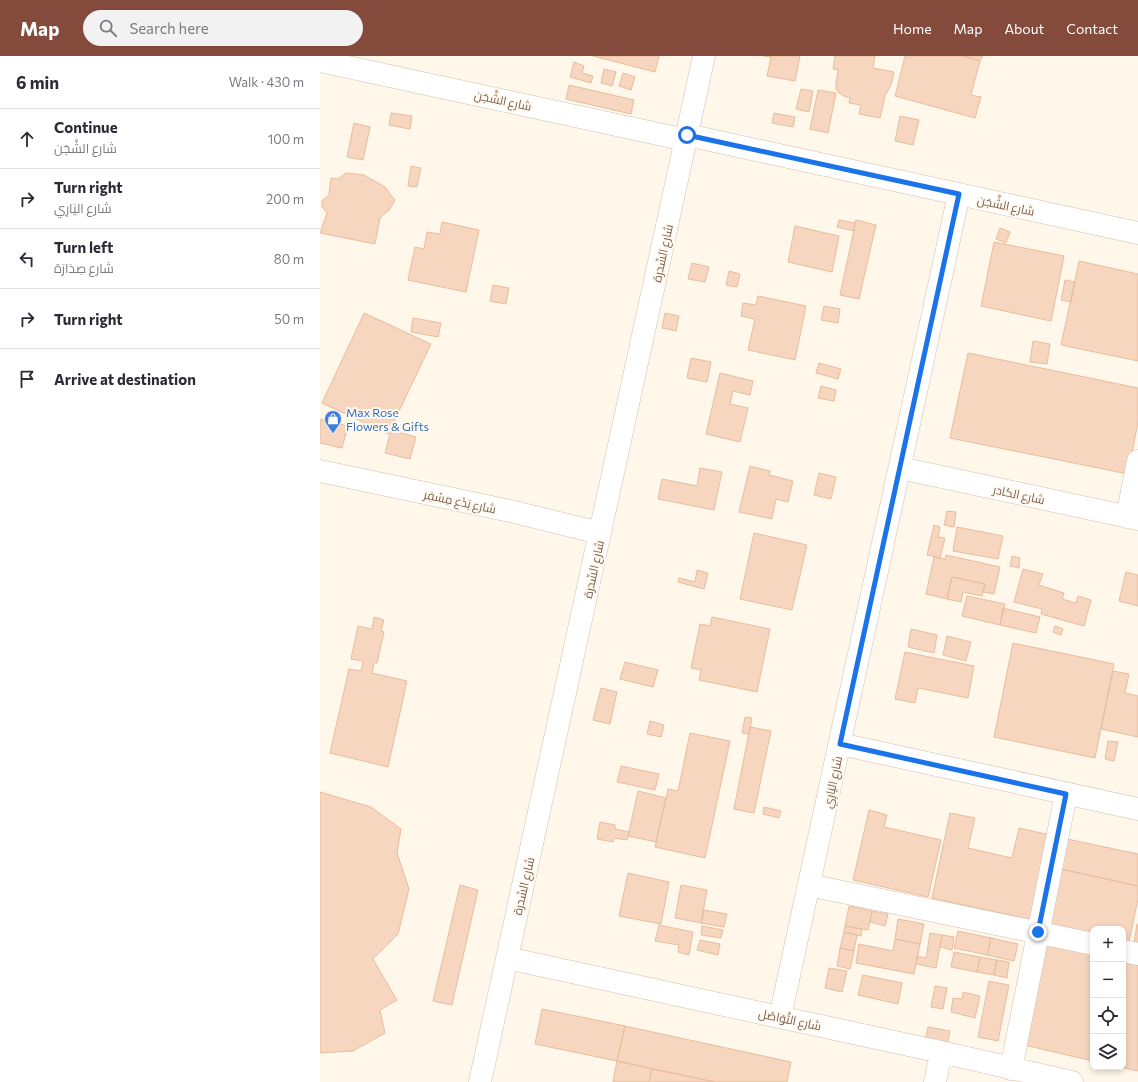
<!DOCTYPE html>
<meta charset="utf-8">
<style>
:root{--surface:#fff;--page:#f2f2f3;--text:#2b2b33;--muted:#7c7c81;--line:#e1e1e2;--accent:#844a3c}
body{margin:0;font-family:Commissioner,Cairo,sans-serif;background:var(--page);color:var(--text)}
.controls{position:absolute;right:12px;bottom:12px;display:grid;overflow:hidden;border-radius:8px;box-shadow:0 2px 6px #0003}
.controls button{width:36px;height:36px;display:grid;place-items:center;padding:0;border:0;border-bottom:1px solid var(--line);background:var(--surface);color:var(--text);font:20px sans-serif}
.stop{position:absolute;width:12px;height:12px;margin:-9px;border:3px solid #1a73e8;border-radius:50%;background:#fff}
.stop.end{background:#1a73e8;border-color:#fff;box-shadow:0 1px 4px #0008}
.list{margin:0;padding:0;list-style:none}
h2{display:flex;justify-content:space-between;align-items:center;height:52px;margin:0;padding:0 16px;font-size:17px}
h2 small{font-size:13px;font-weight:400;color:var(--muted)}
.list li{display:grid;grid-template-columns:26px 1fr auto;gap:12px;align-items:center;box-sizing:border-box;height:60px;padding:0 16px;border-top:1px solid var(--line)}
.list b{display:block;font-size:15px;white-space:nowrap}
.list p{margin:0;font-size:13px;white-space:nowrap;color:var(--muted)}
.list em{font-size:13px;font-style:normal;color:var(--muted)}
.icon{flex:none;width:22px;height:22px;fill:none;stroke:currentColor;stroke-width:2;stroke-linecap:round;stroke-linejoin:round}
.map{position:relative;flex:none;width:818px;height:1026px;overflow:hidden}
header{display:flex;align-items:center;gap:24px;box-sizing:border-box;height:56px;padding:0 20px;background:var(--accent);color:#fff}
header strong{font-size:19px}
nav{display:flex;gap:22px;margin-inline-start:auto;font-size:14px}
.search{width:280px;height:36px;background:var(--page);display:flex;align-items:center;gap:10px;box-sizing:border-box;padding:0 14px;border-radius:22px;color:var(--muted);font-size:15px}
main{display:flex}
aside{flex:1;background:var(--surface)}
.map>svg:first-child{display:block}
.building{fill:#f6d6bf;stroke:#eabc9e}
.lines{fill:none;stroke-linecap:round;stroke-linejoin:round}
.minor-casing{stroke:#d2bfad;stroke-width:23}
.minor{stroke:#fff;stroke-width:22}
.route{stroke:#1a73e8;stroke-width:5}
.labels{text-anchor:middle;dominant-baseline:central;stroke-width:4;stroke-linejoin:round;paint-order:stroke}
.street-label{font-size:12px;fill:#7c5d4a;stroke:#fffaf2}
.shop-label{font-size:12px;fill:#366cbe;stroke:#fffaf2;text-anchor:start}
</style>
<header>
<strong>Map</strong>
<div class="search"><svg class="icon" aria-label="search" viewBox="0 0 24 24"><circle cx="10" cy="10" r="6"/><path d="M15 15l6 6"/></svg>Search here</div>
<nav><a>Home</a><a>Map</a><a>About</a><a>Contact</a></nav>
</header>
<main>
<aside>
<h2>6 min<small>Walk · 430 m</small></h2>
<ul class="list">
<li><svg class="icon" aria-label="ahead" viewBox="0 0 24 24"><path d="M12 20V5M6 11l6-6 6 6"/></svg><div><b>Continue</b><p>شارع الشَّجَن</p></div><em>100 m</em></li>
<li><svg class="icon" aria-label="right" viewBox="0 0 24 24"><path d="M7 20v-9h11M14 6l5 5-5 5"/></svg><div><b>Turn right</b><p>شارع اليَارِي</p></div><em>200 m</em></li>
<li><svg class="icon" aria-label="left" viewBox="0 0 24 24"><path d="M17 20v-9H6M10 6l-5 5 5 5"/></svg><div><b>Turn left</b><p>شارع صِدَارَة</p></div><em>80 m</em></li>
<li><svg class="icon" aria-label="right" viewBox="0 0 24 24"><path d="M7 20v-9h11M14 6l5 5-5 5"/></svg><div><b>Turn right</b></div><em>50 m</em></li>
<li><svg class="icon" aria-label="arrive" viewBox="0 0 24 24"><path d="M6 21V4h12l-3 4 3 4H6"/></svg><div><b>Arrive at destination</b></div></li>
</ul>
</aside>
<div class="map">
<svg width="818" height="1026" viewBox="0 0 818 1026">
<rect width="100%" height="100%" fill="#fef7ea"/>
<path class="building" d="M273,0H339L335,16Z
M444,0H480L475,25L447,20L451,1Z
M515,0H555L553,12L574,16L571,29L565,40L560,62L539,58L541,49L529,47L530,42L524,40L519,37L516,33V27L518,14L513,13Z
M585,0H643L660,5L651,39L661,41L655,62L575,40Z
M643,0H663L660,5Z
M254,6L264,10L262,17L273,20L271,27L250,21Z
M284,13L296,16L292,30L281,27Z
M303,17L315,21L311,34L299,30Z
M249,29L314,44L311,58L246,43Z
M481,33L493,35L489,56L476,53Z
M498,34L516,37L508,77L490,73Z
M71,57L92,60L90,73L69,69Z
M454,57L475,61L473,71L452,67Z
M580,60L599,64L593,89L575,85Z
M34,67L50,71L43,104L27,101Z
M91,110L101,112L97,131L88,130Z
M26,117L44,119L65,131L75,144L70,153L60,162L55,188L0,177L7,157L2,151V145L9,139L11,122L18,123Z
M519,164L535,167L534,175L517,171Z
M536,164L556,169L539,243L520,239Z
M122,166L159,174L146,236L88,224L95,191L104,193L107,176L120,178Z
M475,170L519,180L512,216L468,206Z
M680,172L690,176L686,187L676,183Z
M674,186L744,200L731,265L661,250Z
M759,205L818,218V305L741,289Z
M372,207L389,211L385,226L368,223Z
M409,215L420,218L417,231L406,229Z
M745,224L755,226L751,246L741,244Z
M173,229L189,232L186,248L170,245Z
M438,240L486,250L475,304L428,294L435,263L421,260L423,247L436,249Z
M504,250L520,253L518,267L501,264Z
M44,257L111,288L68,378L2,347Z
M345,257L359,260L356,275L342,272Z
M93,262L121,267L118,281L91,276Z
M713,285L730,288L727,308L710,306Z
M648,297L818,332V366L808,418L630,382Z
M371,302L391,306L387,326L367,322Z
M499,307L521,313L518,323L496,317Z
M400,317L433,325L430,339L413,335L410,348L428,352L420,386L386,378Z
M501,330L516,334L514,345L498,342Z
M0,363L28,370L22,392L0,387Z
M71,374L96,381L90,403L65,397Z
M430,410L450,415L449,419L473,425L468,446L456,443L452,463L419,456Z
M380,412L402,416L394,454L338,443L342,423L377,430Z
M499,417L516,421L511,443L494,439Z
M627,455L636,456L634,471L624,469Z
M614,469L620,471L618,481L625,482L620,502L607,499Z
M637,471L683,480L678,503L633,495Z
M434,477L487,489L472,554L420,543Z
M626,499L680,511L674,538L663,536L665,528L632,521L627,543L606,538L614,501L625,503Z
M692,500L700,502L699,512L690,510Z
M703,513L723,518L719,529L744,537L742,543L756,547L758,540L771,544L764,570L721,558L722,553L694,546Z
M377,514L388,517L384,533L358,526L359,522L375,526Z
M806,516L818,519V550L799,545Z
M632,521L665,528L662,540L643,536L641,546L627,543Z
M647,540L685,548L680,569L642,560Z
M683,552L720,561L716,577L680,569Z
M54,561L64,564L61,575L64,576L57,607H54L52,617L87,625L68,711L10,697L29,613L41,615L43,605L31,603L38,570L52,573Z
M392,561L450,573L437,636L379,624L381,614L371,612L380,568L390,570Z
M735,570L743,573L741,579L733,576Z
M591,573L617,579L614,597L588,591Z
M627,580L651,586L646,605L623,599Z
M693,587L794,608L775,702L674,681Z
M585,596L654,610L648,642L598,632L595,647L575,643Z
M305,606L338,614L333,631L300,623Z
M793,615L809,618L805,637L818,640V681L781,673Z
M281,632L297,636L290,668L273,664Z
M425,661L432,662L429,678L422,677Z
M330,665L344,669L341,681L327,678Z
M430,671L451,675L434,757L414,753Z
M370,677L410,685L385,802L335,791L348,733L358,735Z
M788,685L798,686L794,705L785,703Z
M301,710L339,718L335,734L297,726Z
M318,735L346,742L336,786L308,780Z
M0,736L51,751L81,773L77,797L89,833L78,878L53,903L77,944L60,954L65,977L33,995L0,997Z
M444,751L461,755L459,762L443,758Z
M549,754L567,759L564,771L621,784L608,841L533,824Z
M630,757L655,762L648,792L692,802L699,772L730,779L712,864L612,842Z
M280,766L295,769V773L309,776L307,784L294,782L293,786L277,783Z
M747,783L818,798V830L741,813Z
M741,813L818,830V843L809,886L803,885V873H773V878L729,868Z
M308,817L349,826L341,868L299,860Z
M140,829L158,834L132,949L113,945Z
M361,829L387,834L381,867L355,862Z
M529,850L552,855L548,874L525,870Z
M384,854L407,858L404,871L381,867Z
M552,855L568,858L565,870L550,866Z
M578,863L604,868L600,888L575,883Z
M817,868H818V888L814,887Z
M339,869L373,876L369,899L358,896L359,889L335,885Z
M382,870L403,874L401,882L381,879Z
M525,870L542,873L541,880L524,876Z
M638,875L671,882L667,899L634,892Z
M524,876L537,879L534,895L520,892Z
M610,877L622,879L616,912L596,908L597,900L606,902Z
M622,879L634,881L632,894L620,891Z
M671,882L698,888L694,905L667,899Z
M575,883L600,888L594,918L536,907L539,888L573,895Z
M380,884L400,888L398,899L377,894Z
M728,885L773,895V1005L704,989Z
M520,892L534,895L530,913L517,910Z
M634,896L660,901L657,916L631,911Z
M660,901L677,904L674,919L657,916Z
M803,902L818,906V1015L800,1011H803Z
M677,904L689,906L687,922L674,919Z
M509,912L527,915L522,936L505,932Z
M543,919L582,927L578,948L538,939Z
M669,925L689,929L678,985L658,981Z
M615,930L627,932L623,953L611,951Z
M643,936L660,940L655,962L631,956L633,942L642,943Z
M222,953L305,970L297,1005L215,988Z
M305,970L471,1006L467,1026H395L297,1005Z
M608,971L630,975L627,989L605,985Z
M297,1005L332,1013L329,1026H293Z
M332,1013L395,1026H329Z"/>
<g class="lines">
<defs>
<path id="minor" d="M0,5L366,84
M367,79L818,177
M580,412L818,463
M0,415L190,455L280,477
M807,461L818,405
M520,688L818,753
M489,829L773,888
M803,895L818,898
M187,902L621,996L752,1026
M460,961L639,138
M691,1013L746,738
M160,1026L384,0
M615,1026L621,996"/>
</defs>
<use href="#minor" class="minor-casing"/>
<use href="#minor" class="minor"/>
</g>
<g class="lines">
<path class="route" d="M367,79L639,138L520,688L746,738L718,876"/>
</g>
<defs>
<symbol id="shop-pin" viewBox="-11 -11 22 30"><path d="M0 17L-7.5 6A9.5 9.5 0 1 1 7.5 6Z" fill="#3f7fe0" stroke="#fffaf2"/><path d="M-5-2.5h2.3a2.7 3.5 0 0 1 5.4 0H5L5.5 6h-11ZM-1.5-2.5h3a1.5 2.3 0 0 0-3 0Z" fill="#fff"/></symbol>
</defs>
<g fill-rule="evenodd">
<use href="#shop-pin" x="3" y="353" width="20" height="27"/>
</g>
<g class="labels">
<g class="street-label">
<text transform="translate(183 44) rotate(12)">شارع الشَّجَن</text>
<text transform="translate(686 149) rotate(12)">شارع الشَّجَن</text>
<text transform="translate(342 197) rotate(-78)">شارع السِّدرة</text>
<text transform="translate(699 438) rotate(12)">شارع الكادر</text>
<text transform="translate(140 445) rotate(12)">شارع بَدْع مِسْفِر</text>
<text transform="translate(273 513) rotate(-78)">شارع السِّدرة</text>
<text transform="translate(512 726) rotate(-78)">شارع اليَارِي</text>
<text transform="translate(203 830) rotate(-77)">شارع السِّدرة</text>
<text transform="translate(470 963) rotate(12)">شارع التَّوَاصُل</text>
</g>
<g class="shop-label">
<text x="26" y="356">Max Rose<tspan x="26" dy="14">Flowers &amp; Gifts</tspan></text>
</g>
</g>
</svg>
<div class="controls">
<button>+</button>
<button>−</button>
<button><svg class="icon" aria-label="locate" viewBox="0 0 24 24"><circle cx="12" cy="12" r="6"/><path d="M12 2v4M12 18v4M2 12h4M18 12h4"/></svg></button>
<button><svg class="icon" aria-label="layers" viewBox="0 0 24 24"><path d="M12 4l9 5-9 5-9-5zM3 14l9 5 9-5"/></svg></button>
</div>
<div class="stop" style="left:367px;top:79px"></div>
<div class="stop end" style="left:718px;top:876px"></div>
</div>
</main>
